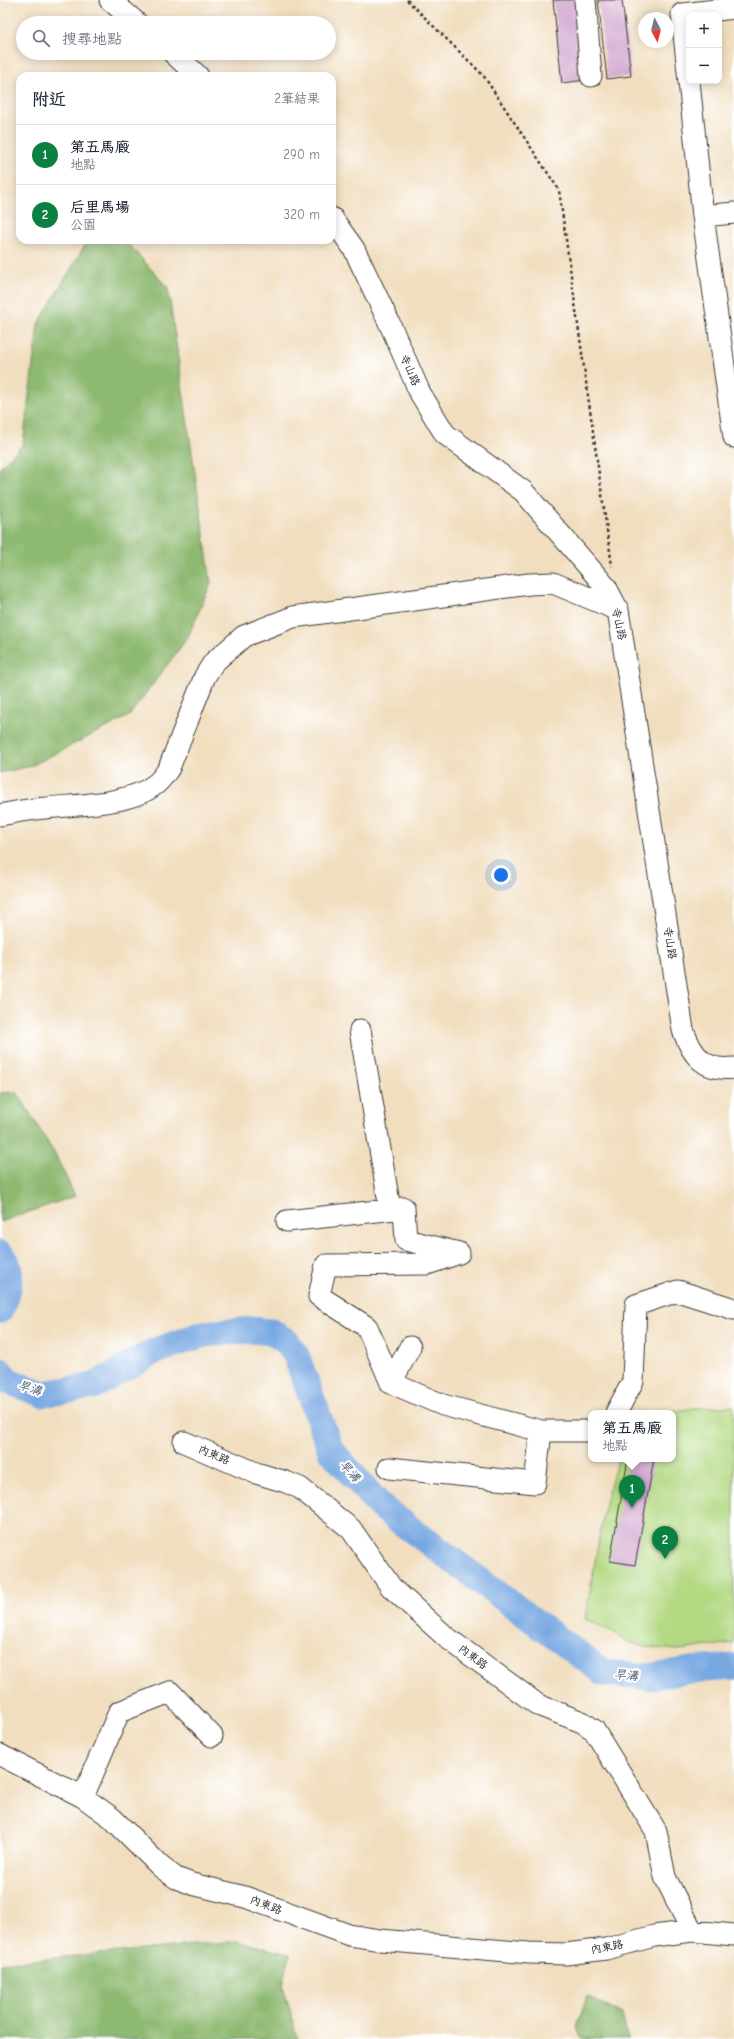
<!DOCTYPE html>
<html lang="zh-TW">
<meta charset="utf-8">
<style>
:root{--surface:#fff;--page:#f6f6f7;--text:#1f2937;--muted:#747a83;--line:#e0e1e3;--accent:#0b8043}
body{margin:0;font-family:"Comic Neue","LXGW WenKai TC",sans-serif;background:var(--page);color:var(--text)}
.controls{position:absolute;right:12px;top:12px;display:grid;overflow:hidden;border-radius:8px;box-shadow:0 2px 10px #0003}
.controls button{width:36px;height:36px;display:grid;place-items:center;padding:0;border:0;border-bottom:1px solid var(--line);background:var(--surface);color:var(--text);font:20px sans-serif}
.compass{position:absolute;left:638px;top:12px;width:36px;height:36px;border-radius:50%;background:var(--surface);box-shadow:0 2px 10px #0003;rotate:173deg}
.you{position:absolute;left:501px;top:875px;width:14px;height:14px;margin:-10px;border:3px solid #fff;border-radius:50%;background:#1a73e8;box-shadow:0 0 0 6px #1a73e833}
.badge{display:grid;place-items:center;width:26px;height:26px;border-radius:50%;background:var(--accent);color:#fff;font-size:13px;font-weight:700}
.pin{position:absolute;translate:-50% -33px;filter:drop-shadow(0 1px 2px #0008)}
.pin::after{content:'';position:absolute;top:21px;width:14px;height:12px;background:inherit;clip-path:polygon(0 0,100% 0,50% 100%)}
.popup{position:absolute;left:588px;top:1410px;width:88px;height:52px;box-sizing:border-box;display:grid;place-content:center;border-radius:8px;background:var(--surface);filter:drop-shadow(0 1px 3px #0005);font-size:13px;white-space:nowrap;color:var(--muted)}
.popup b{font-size:15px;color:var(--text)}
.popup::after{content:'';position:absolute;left:50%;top:100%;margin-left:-8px;border:8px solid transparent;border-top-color:var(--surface)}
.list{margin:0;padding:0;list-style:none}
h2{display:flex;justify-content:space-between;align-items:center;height:52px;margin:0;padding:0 16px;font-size:17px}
h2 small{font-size:13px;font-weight:400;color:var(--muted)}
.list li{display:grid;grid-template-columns:26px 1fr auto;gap:12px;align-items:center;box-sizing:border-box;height:60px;padding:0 16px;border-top:1px solid var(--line)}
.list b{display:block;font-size:15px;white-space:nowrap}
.list p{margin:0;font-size:13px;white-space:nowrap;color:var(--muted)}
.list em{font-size:13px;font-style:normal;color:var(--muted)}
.icon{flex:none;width:22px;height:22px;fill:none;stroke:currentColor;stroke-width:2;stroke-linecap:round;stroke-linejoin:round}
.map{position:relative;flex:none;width:734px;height:2039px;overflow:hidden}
.search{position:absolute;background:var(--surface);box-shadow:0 2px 10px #0003;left:16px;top:16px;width:320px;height:44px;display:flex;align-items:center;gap:10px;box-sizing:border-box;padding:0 14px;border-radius:22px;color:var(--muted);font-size:15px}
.panel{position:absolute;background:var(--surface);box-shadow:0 2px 10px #0003;left:16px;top:72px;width:320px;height:172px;border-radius:12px}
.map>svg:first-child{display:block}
.green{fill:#b3d983;stroke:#687a50}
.forest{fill:#8eb971;stroke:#556a46}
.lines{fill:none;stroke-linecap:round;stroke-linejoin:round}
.river{stroke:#78a8e2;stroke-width:27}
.building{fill:#d0a6cf}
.minor-casing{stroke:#3c3934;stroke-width:23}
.path{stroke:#3c3934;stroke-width:2.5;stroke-dasharray:3 3;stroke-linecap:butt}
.minor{stroke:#fff;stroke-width:21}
.labels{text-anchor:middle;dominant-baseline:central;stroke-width:4;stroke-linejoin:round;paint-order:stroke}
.street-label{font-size:11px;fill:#1c1c1c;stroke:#fff}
.water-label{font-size:12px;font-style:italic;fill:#455b75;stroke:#fff}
</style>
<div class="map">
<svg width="734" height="2039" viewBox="0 0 734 2039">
<rect width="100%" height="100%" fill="#fff"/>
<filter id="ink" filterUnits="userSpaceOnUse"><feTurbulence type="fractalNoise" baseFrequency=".025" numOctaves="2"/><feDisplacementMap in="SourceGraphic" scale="8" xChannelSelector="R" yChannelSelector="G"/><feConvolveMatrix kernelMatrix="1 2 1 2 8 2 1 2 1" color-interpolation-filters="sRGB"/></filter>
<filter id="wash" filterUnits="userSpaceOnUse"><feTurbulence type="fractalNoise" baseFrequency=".012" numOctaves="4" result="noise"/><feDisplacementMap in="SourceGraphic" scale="16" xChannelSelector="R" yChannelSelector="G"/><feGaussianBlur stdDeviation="0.9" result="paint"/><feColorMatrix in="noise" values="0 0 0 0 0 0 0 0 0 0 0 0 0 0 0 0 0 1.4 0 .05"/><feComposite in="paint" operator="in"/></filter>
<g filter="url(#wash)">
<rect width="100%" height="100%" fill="#f1debf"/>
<path class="green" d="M734,1406V1643L678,1650L646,1647L630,1643L613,1632L585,1619L606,1499L618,1459H673V1413H660L694,1408Z"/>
<path class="forest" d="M88,240H125L168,288L211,583L188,637L129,716L31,766L0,773V467L23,444L38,324Z
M17,1092L56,1156L75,1196L0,1222V1093Z
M236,1941L290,1954L283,1986L298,2039H0V1963Z
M587,1996L622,2014L628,2039H582L577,2027Z"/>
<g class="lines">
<path class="river" d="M0,1254C16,1267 8,1295 0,1310
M0,1371L8,1381L43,1394L94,1386L153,1352L203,1334L251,1330L271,1332L286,1341L296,1355L330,1449L381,1507L604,1673L648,1677L691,1670L734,1667"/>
</g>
<g id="blocks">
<path class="building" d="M553,0H577L586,80L562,83Z
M598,0H622L631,76L607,79Z
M628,1459H654L635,1565L610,1561Z"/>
</g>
</g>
<g filter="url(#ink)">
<use href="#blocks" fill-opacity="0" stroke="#3c3934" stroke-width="1"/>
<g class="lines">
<defs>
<path id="minor" d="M110,0L137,23
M585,0L591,76
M734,8L682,14L703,216L734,437
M173,53L198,76
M703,216L734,213
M332,218L354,249L388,320L420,393L445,434L523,491L606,587L618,610L683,1030C692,1055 704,1072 734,1068
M0,815C15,812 30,809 46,808C76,805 129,804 153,786C161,781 164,775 169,768L205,676L214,662L244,636L293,617L529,584L553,583L618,610
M360,1030L390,1209
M287,1221L404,1208L406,1240L459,1253L427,1264L326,1265L319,1296L367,1327L391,1383L443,1405L541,1431H591
M391,1383L410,1347
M616,1413L633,1381L636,1305L678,1291L734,1309
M184,1442L256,1473L286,1482L300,1488L351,1529L391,1587L446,1637L538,1705L582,1722L594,1730L656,1831L665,1877L692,1931
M389,1468L535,1483L541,1431
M0,1755L83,1797L112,1818L161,1867L176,1878L192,1884L245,1897L349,1935L380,1940L529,1953L566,1954L606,1949L654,1936L692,1931L734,1935
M83,1797L119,1712L170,1692L212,1736"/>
</defs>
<use href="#minor" class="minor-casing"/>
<path class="path" d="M407,0L483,75L559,190L612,566"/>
<use href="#minor" class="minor"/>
</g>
</g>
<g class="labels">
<g class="street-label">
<text transform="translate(410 370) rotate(67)">寺山路</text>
<text transform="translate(619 624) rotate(78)">寺山路</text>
<text transform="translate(670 943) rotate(81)">寺山路</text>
<text transform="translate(214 1455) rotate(23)">內東路</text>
<text transform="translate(473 1657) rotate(37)">內東路</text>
<text transform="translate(266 1905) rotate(21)">內東路</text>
<text transform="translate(607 1947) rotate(-11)">內東路</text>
</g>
<g class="water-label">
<text transform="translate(30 1388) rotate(17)">旱溝</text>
<text transform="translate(350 1471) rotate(49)">旱溝</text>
<text transform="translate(626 1675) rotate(5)">旱溝</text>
</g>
</g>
</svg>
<div class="controls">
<button>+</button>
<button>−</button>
</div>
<svg class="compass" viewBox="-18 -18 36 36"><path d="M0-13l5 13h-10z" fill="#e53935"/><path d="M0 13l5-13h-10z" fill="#747a83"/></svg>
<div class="you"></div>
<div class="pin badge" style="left:632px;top:1508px">1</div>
<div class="popup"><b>第五馬廄</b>地點</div>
<div class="pin badge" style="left:665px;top:1559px">2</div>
<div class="search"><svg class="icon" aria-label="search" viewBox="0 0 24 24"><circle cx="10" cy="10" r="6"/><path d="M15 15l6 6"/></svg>搜尋地點</div>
<section class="panel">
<h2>附近<small>2筆結果</small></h2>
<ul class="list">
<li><span class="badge">1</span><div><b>第五馬廄</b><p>地點</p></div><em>290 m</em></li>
<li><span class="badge">2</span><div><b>后里馬場</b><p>公園</p></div><em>320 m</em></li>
</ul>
</section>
</div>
